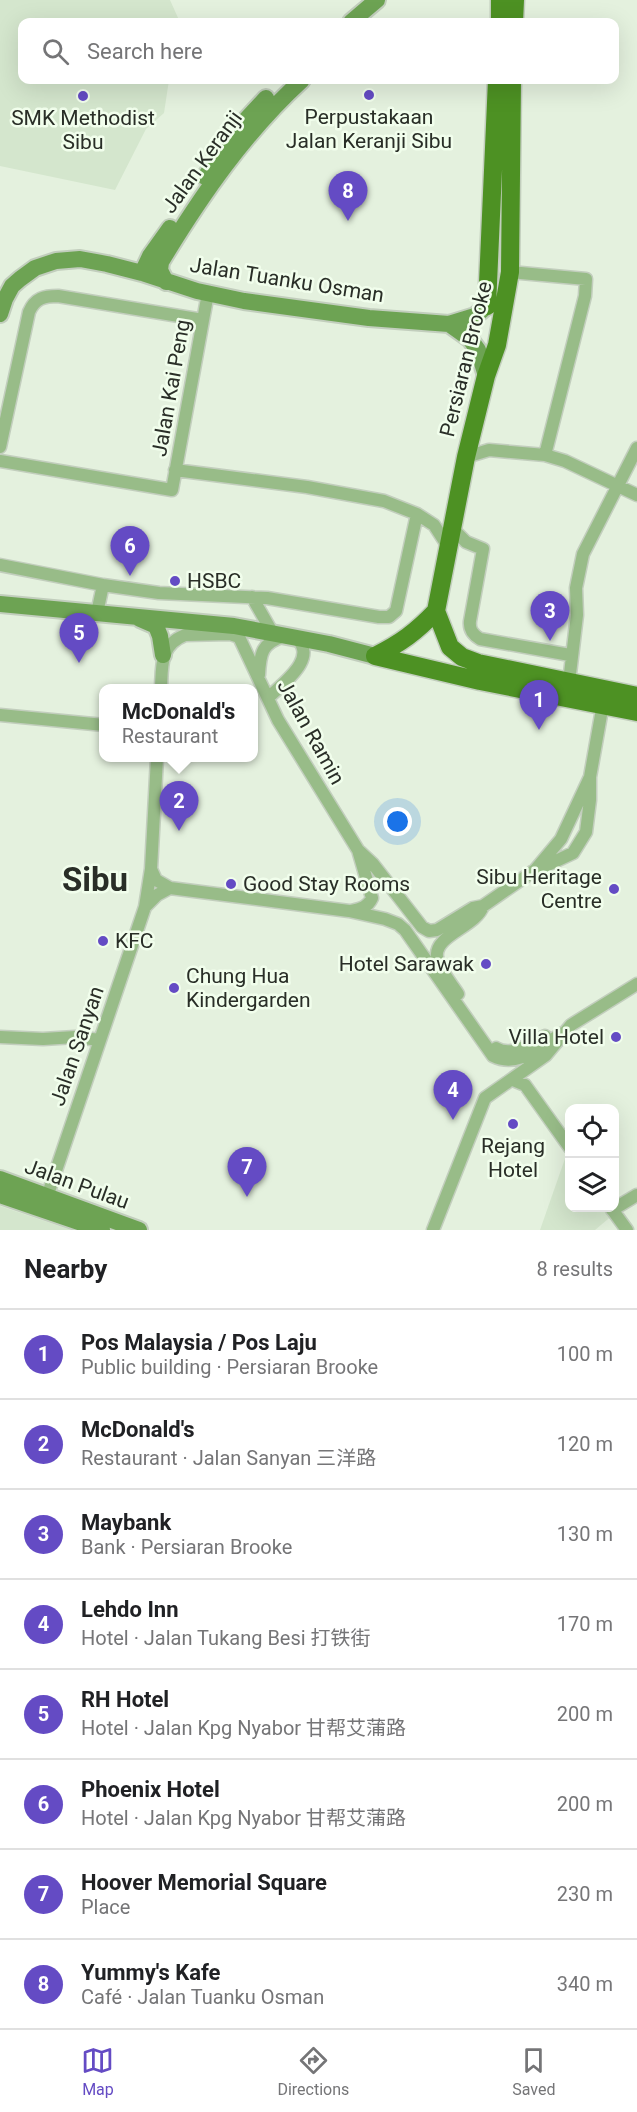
<!DOCTYPE html>
<meta charset="utf-8">
<style>
:root{--surface:#fff;--page:#f2f2f2;--text:#202124;--muted:#757577;--line:#e0e0e0;--accent:#644bc4}
body{margin:0;font-family:Roboto,"Noto Sans SC",sans-serif;background:var(--page);color:var(--text)}
.controls{position:absolute;right:18px;bottom:18px;display:grid;overflow:hidden;border-radius:12px;box-shadow:0 6px 24px #0002}
.controls button{width:54px;height:54px;display:grid;place-items:center;padding:0;border:0;border-bottom:2px solid var(--line);background:var(--surface);color:var(--text);font:30px sans-serif}
.you{position:absolute;left:398px;top:822px;width:21px;height:21px;margin:-15px;border:4px solid #fff;border-radius:50%;background:#1a73e8;box-shadow:0 0 0 9px #1a73e833}
.badge{display:grid;place-items:center;width:39px;height:39px;border-radius:50%;background:var(--accent);color:#fff;font-size:20px;font-weight:700}
.pin{position:absolute;translate:-50% -50px;filter:drop-shadow(0 2px 3px #0008)}
.pin::after{content:'';position:absolute;top:32px;width:21px;height:18px;background:inherit;clip-path:polygon(0 0,100% 0,50% 100%)}
.popup{position:absolute;left:99px;top:684px;width:159px;height:78px;box-sizing:border-box;display:grid;place-content:center;border-radius:12px;background:var(--surface);filter:drop-shadow(0 2px 4px #0005);font-size:20px;white-space:nowrap;color:var(--muted)}
.popup b{font-size:22px;color:var(--text)}
.popup::after{content:'';position:absolute;left:50%;top:100%;margin-left:-12px;border:12px solid transparent;border-top-color:var(--surface)}
.list{margin:0;padding:0;list-style:none}
h2{display:flex;justify-content:space-between;align-items:center;height:78px;margin:0;padding:0 24px;font-size:26px}
h2 small{font-size:20px;font-weight:400;color:var(--muted)}
.list li{display:grid;grid-template-columns:39px 1fr auto;gap:18px;align-items:center;box-sizing:border-box;height:90px;padding:0 24px;border-top:2px solid var(--line)}
.list b{display:block;font-size:22px;white-space:nowrap}
.list p{margin:0;font-size:20px;white-space:nowrap;color:var(--muted)}
.list em{font-size:20px;font-style:normal;color:var(--muted)}
.icon{flex:none;width:33px;height:33px;fill:none;stroke:currentColor;stroke-width:2;stroke-linecap:round;stroke-linejoin:round}
.map{position:relative;flex:none;width:637px;height:1230px;overflow:hidden}
.search{position:absolute;background:var(--surface);box-shadow:0 6px 24px #0002;left:18px;right:18px;top:18px;height:66px;display:flex;align-items:center;gap:15px;box-sizing:border-box;padding:0 21px;border-radius:12px;color:var(--muted);font-size:22px}
.sheet{height:798px;background:var(--surface)}
nav{display:flex;justify-content:space-around;align-items:center;box-sizing:border-box;height:84px;border-top:2px solid var(--line);background:var(--surface);font-size:16px;color:var(--muted)}
nav a{display:grid;justify-items:center;gap:3px}
nav .on{color:var(--accent)}
.map>svg:first-child{display:block}
.built{fill:#d4e6cd}
.lines{fill:none;stroke-linecap:round;stroke-linejoin:round}
.street-casing{stroke:#c2cebd;stroke-width:15}
.secondary-casing{stroke:#c2cebd;stroke-width:20}
.primary-casing{stroke:#c2cebd;stroke-width:21}
.street{stroke:#98bc88;stroke-width:12}
.secondary{stroke:#6da353;stroke-width:16}
.primary{stroke:#4d9123;stroke-width:18}
.poi-dot{fill:#644bc4;stroke:#f1feec;stroke-width:2}
.labels{text-anchor:middle;dominant-baseline:central;stroke-width:5;stroke-linejoin:round;paint-order:stroke}
.poi-label{font-size:21px;fill:#292e27;stroke:#f1feec;text-anchor:start}
.street-label{font-size:21px;fill:#292e27;stroke:#f1feec}
.town-label{font-size:33px;font-weight:bold;fill:#292e27;stroke:#f1feec}
</style>
<div class="map">
<svg width="637" height="1230" viewBox="0 0 637 1230">
<rect width="100%" height="100%" fill="#e4f1de"/>
<path class="built" d="M0,0H170L179,20V22H22V80H169L164,113L146,129L115,190L0,166Z
M568,1150L570,1153V1208H609L614,1214L595,1230H540Z
M0,1206L71,1230H0Z"/>
<g class="lines">
<defs>
<path id="street" d="M510,272L586,279L585,296L545,455
M0,447L29,312C35,298 44,296 58,296L203,320
M466,457L489,450L545,455L565,461L637,495
M0,461L172,490L208,293
M175,470L307,487L384,501L417,514L434,525L449,548
M453,529L466,542L483,549L470,621C469,629 472,634 480,639L570,655
M0,565L103,585L159,593L267,598L379,617H389L396,611L417,514
M252,597L272,632
M97,613L103,585
M259,675C260,653 262,643 284,636
M569,682L577,615L576,588L583,554L637,448
M161,688C162,665 160,645 185,635L230,634L239,637L278,720L358,850L372,898C368,907 361,909 351,911
M268,698C283,683 321,657 294,636
M0,715L104,725
M358,850L373,864L422,927L429,931L437,930L473,908L483,906L535,870L561,839L590,777
M151,869L156,880L170,888L349,911L385,919L398,924L405,930L493,1056C519,1069 541,1045 563,1033
M539,869L573,853L586,832L590,800V777L604,698
M145,907L157,895L170,888
M458,994C451,983 439,970 437,957C434,935 476,927 483,906
M0,1037L43,1039L75,1037L100,1040
M496,1048C512,1058 530,1043 545,1036
M509,1081L513,1080L525,1085L570,1148
M47,1197L145,907L151,869L157,758
M611,1208L627,1230
M612,1210L637,1195
M433,1230L485,1098L546,1055L571,1025L637,984"/>
<path id="secondary" d="M351,22L377,0
M205,177L240,126L266,98
M142,273L150,256L170,228
M166,282L160,270L161,262C201,196 245,132 302,80
M0,314L5,299L12,286L20,279L35,268L56,261L80,259L107,264L142,273L197,291L244,301L369,318L449,324L470,339L478,350L486,376
M449,324L475,316L487,306
M0,604L234,626L329,644L375,656
M140,619L156,626L160,636L163,655
M0,1179L139,1230
M0,1195L102,1230"/>
<path id="primary" d="M500,22V0
M514,22L515,0
M512,80L510,272L497,345L486,376L466,457L436,611L450,647L462,657L478,663L637,696
M487,306L497,80
M375,656L480,681L637,712
M375,656C401,643 416,632 436,611"/>
</defs>
<use href="#street" class="street-casing"/>
<use href="#secondary" class="secondary-casing"/>
<use href="#primary" class="primary-casing"/>
<use href="#street" class="street"/>
<use href="#secondary" class="secondary"/>
<use href="#primary" class="primary"/>
</g>
<g class="poi-dot">
<circle cx="369" cy="95" r="6"/>
<circle cx="83" cy="96" r="6"/>
<circle cx="175" cy="581" r="6"/>
<circle cx="231" cy="884" r="6"/>
<circle cx="614" cy="889" r="6"/>
<circle cx="103" cy="941" r="6"/>
<circle cx="486" cy="964" r="6"/>
<circle cx="174" cy="988" r="6"/>
<circle cx="616" cy="1037" r="6"/>
<circle cx="513" cy="1124" r="6"/>
</g>
<g class="labels">
<g class="poi-label">
<text x="369" y="117" text-anchor="middle">Perpustakaan<tspan x="369" dy="24">Jalan Keranji Sibu</tspan></text>
<text x="83" y="118" text-anchor="middle">SMK Methodist<tspan x="83" dy="24">Sibu</tspan></text>
<text x="187" y="581">HSBC</text>
<text x="602" y="877" text-anchor="end">Sibu Heritage<tspan x="602" dy="24">Centre</tspan></text>
<text x="243" y="884">Good Stay Rooms</text>
<text x="115" y="941">KFC</text>
<text x="474" y="964" text-anchor="end">Hotel Sarawak</text>
<text x="186" y="976">Chung Hua<tspan x="186" dy="24">Kindergarden</tspan></text>
<text x="604" y="1037" text-anchor="end">Villa Hotel</text>
<text x="513" y="1146" text-anchor="middle">Rejang<tspan x="513" dy="24">Hotel</tspan></text>
</g>
<g class="street-label">
<text transform="translate(202 162) rotate(-54)">Jalan Keranji</text>
<text transform="translate(287 280) rotate(9)">Jalan Tuanku Osman</text>
<text transform="translate(466 359) rotate(-76)">Persiaran Brooke</text>
<text transform="translate(171 388) rotate(-80)">Jalan Kai Peng</text>
<text transform="translate(311 732) rotate(61)">Jalan Ramin</text>
<text transform="translate(77 1046) rotate(-71)">Jalan Sanyan</text>
<text transform="translate(77 1184) rotate(20)">Jalan Pulau</text>
</g>
<g class="town-label">
<text x="95" y="879">Sibu</text>
</g>
</g>
</svg>
<div class="controls">
<button><svg class="icon" aria-label="locate" viewBox="0 0 24 24"><circle cx="12" cy="12" r="6"/><path d="M12 2v4M12 18v4M2 12h4M18 12h4"/></svg></button>
<button><svg class="icon" aria-label="layers" viewBox="0 0 24 24"><path d="M12 4l9 5-9 5-9-5zM3 14l9 5 9-5"/></svg></button>
</div>
<div class="you"></div>
<div class="pin badge" style="left:539px;top:730px">1</div>
<div class="pin badge" style="left:179px;top:831px">2</div>
<div class="popup"><b>McDonald's</b>Restaurant</div>
<div class="pin badge" style="left:550px;top:641px">3</div>
<div class="pin badge" style="left:453px;top:1120px">4</div>
<div class="pin badge" style="left:79px;top:663px">5</div>
<div class="pin badge" style="left:130px;top:576px">6</div>
<div class="pin badge" style="left:247px;top:1197px">7</div>
<div class="pin badge" style="left:348px;top:221px">8</div>
<div class="search"><svg class="icon" aria-label="search" viewBox="0 0 24 24"><circle cx="10" cy="10" r="6"/><path d="M15 15l6 6"/></svg>Search here</div>
</div>
<section class="sheet">
<h2>Nearby<small>8 results</small></h2>
<ul class="list">
<li><span class="badge">1</span><div><b>Pos Malaysia / Pos Laju</b><p>Public building · Persiaran Brooke</p></div><em>100 m</em></li>
<li><span class="badge">2</span><div><b>McDonald's</b><p>Restaurant · Jalan Sanyan 三洋路</p></div><em>120 m</em></li>
<li><span class="badge">3</span><div><b>Maybank</b><p>Bank · Persiaran Brooke</p></div><em>130 m</em></li>
<li><span class="badge">4</span><div><b>Lehdo Inn</b><p>Hotel · Jalan Tukang Besi 打铁街</p></div><em>170 m</em></li>
<li><span class="badge">5</span><div><b>RH Hotel</b><p>Hotel · Jalan Kpg Nyabor 甘帮艾蒲路</p></div><em>200 m</em></li>
<li><span class="badge">6</span><div><b>Phoenix Hotel</b><p>Hotel · Jalan Kpg Nyabor 甘帮艾蒲路</p></div><em>200 m</em></li>
<li><span class="badge">7</span><div><b>Hoover Memorial Square</b><p>Place</p></div><em>230 m</em></li>
<li><span class="badge">8</span><div><b>Yummy's Kafe</b><p>Café · Jalan Tuanku Osman</p></div><em>340 m</em></li>
</ul>
</section>
<nav>
<a class="on"><svg class="icon" aria-label="map" viewBox="0 0 24 24"><path d="M3 6l6-2 6 2 6-2v14l-6 2-6-2-6 2zM9 4v14M15 6v14"/></svg>Map</a>
<a><svg class="icon" aria-label="directions" viewBox="0 0 24 24"><path d="M12 3l9 9-9 9-9-9zM9 14v-3h6M13 9l2 2-2 2"/></svg>Directions</a>
<a><svg class="icon" aria-label="saved" viewBox="0 0 24 24"><path d="M7 4h10v16l-5-4-5 4z"/></svg>Saved</a>
</nav>
